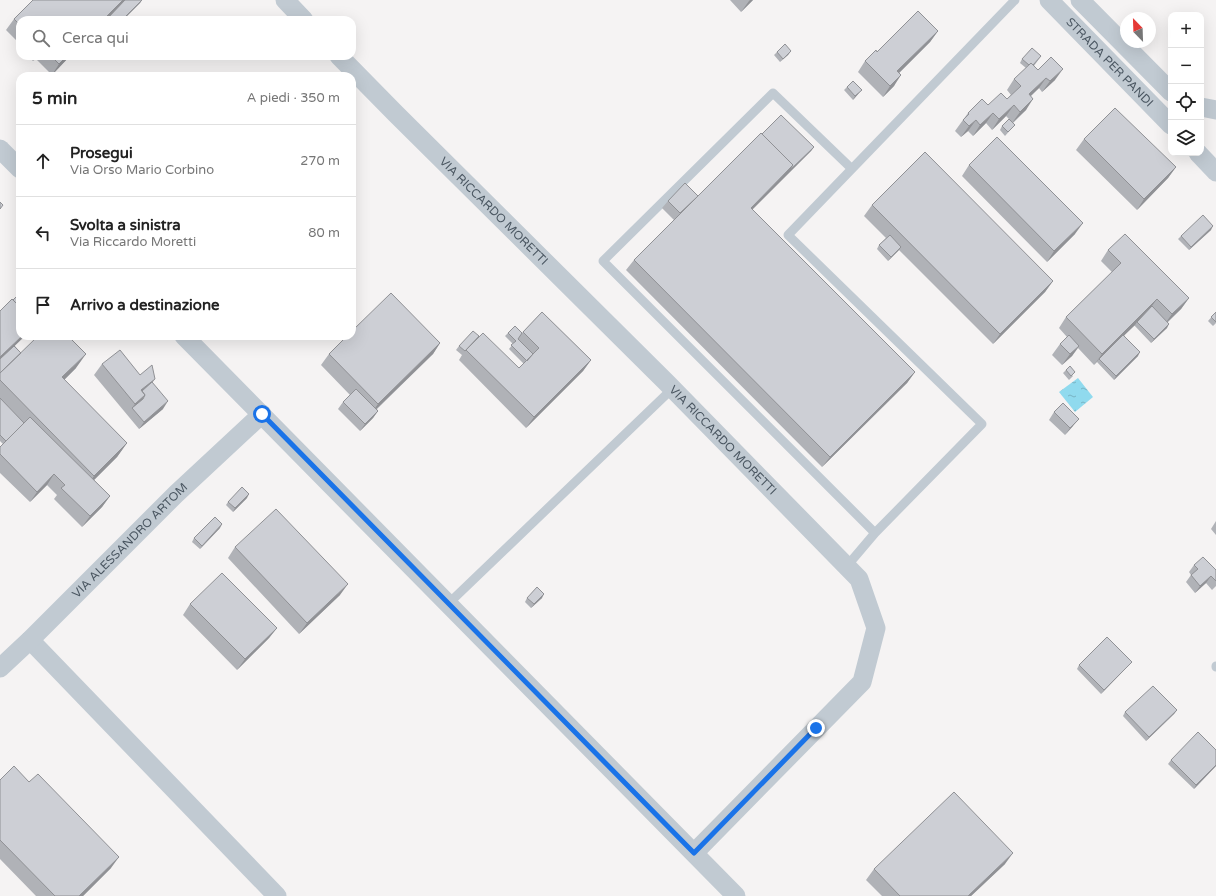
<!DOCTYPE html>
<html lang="it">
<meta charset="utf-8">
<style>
:root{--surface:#fff;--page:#f2f2f2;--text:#222;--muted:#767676;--line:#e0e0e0}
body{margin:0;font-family:"Varela Round",sans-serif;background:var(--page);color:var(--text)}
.controls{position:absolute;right:12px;top:12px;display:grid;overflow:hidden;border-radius:8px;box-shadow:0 4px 16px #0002}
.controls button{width:36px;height:36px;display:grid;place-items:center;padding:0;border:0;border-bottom:1px solid var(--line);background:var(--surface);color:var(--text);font:20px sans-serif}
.compass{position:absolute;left:1120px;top:12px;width:36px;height:36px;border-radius:50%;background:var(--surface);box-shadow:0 4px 16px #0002;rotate:337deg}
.stop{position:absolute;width:12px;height:12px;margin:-9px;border:3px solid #1a73e8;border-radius:50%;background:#fff}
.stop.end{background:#1a73e8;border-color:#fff;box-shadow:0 1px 4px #0008}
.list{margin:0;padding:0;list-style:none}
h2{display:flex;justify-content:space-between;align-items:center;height:52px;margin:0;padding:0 16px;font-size:17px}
h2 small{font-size:13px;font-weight:400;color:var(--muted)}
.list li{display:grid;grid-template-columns:26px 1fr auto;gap:12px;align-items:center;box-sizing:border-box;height:72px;padding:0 16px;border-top:1px solid var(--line)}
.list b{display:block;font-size:15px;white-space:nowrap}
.list p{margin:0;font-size:13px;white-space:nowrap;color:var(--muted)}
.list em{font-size:13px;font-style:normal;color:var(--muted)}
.icon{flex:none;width:22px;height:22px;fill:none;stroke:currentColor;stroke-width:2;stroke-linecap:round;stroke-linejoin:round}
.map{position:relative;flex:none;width:1216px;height:896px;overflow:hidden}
.search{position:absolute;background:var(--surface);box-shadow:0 4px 16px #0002;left:16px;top:16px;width:340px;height:44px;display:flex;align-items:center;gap:10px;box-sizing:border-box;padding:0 14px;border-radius:12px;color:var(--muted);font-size:15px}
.panel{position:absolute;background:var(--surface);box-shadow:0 4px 16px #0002;left:16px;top:72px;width:340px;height:268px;border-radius:12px}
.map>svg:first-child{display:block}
.water{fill:url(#water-ripples)}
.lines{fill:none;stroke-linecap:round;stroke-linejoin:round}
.lane{stroke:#c1cad2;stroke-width:9}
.street{stroke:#c1cad2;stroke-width:19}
.wall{fill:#b0b2b7}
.shaded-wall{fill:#909195}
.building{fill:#cdcfd5;stroke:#909195}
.route{stroke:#1a73e8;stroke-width:5}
.labels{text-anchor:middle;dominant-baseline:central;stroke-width:4;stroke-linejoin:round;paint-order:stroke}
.street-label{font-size:12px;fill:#4a5661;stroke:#fff}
</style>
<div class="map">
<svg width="1216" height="896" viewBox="0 0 1216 896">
<defs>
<pattern id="water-ripples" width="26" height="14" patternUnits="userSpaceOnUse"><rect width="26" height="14" fill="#90daee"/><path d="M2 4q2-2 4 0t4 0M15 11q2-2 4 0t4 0" fill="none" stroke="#78b4c4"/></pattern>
</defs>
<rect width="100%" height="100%" fill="#f5f3f3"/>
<path class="water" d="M1078,378L1093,397L1075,412L1059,392Z"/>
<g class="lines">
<path class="lane" d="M852,169L773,93L603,261L875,533
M847,566L875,533L982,424L788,235L1015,0
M448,604L672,389
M1216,666V667"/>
<g class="street">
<path d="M285,0L304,20"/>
<path id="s1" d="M1049,0L1171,125"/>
<path d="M1080,0L1171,92"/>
<path id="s2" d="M339,56L396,114L667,383L859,579L876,628L862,682L694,853"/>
<path d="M1201,107L1216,110"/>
<path d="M0,149L20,169"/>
<path d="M1198,153L1216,172"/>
<path d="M184,336L736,896"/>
<path d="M30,640L277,896"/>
<path id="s3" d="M0,668L30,640L176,494L262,414"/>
</g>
</g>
<path class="wall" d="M142,0L140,3L123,20H20V44L6,30L14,19Z
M730,0H753L741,12Z
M938,31L930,42L899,73L894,86L883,97L858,72L865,61L877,52Z
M791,51L788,55L780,62L774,55L777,52Z
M28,56H70L52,75L36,59L33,61Z
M1041,56L1034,66L1038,70L1055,80L1042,92L1039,88L1031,96L1026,110L1013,123L1015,125L1012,128L1005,136L1000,130L1002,126L1009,119L1006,116L992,130L986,123L973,136L968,131L961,137L955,131L968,113L1007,99L1011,95L1007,90L1014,79L1026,68L1020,63L1022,59Z
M847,87L859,93L853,100L844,90Z
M762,134L814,147L811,151L752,209L915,372L907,383L822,467L626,270L634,260L674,220L662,208L668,201L698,196Z
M1084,139L1176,167L1168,178L1137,210L1076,150Z
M969,165L1075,234L1047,262L962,176Z
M872,205L1053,281L1045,292L993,344L899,250L888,261L877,249L879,245L886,238L864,216Z
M1211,230L1189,250L1178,239L1181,236Z
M1108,250L1189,298L1181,309L1168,322L1167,328L1151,343L1134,325H1135L1124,335L1138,356L1114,380L1097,362L1094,365L1078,348L1072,356L1062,365L1052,355L1060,344L1067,337L1059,328L1066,317L1112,272L1101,261Z
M0,311L15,346L21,353L76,368L64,380L127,443L117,457L94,480L110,496L102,507L82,527L54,499L57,495L47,485L30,502L0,473V447L3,444L0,441Z
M542,312L591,360L583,371L526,428L459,360L462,355L456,350L459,346L519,368L524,364L509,349L513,344L505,336L508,333H522Z
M1216,312V323L1213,326L1208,321Z
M440,343L433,354L377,409L378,411L373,418L360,431L338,409L343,402L350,395L321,365L329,354Z
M102,364L140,375L152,382L163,409L139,429L94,375Z
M1066,370L1073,376L1069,380L1063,373Z
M1054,412L1073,426L1065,435L1049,420Z
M247,498L233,512L226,505L228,502Z
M1216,521V535L1211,529Z
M220,528L200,549L192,542L194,538Z
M235,547L340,595L299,634L228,558Z
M1194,565L1216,570V586L1212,590L1206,583L1195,593L1186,582L1191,575L1189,572Z
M527,598H542L531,608L525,602Z
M190,604L277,628L269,638L237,670L183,615Z
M1132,662L1129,665L1101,694L1077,669L1079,665Z
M1177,710L1174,714L1146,741L1123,716L1125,712Z
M1216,750V766L1194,789L1168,764L1171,760Z
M0,780L111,868L83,896H36L0,859Z
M1005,864L971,896H882L866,880L874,869Z"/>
<path class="shaded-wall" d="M123,0H126L106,20H103Z
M142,0L140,3L123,20H122Z
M750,0H753L741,12L749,1Z
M938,31L930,42L890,82L897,71Z
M791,51L788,55L780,62Z
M67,56H70L52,75L59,64Z
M1063,69L1055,80L1042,92L1050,81Z
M901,75L894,86L883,97L890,86Z
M1046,78L1039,88L1021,105L1029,94Z
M862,90L859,93L853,100L855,96Z
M1033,99L1026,110L1012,123L1020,112Z
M1014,105L1006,116L992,130L999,119Z
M993,113L986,123L973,136L980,125Z
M976,120L968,131L961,137L969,126Z
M814,147L811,151L743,219L751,208L793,165Z
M1176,167L1168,178L1137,210L1144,199Z
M1083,223L1075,234L1047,262L1054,251Z
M1213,226L1211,230L1189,250L1191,247Z
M901,247L899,250L888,261L891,257Z
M1053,281L1045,292L993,344L1000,334Z
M1189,298L1181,309L1164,325L1172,314Z
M1157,299L1149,310L1137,322L1135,325L1100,359H1099L1094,365L1102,354Z
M1169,324L1167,328L1151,343L1154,339Z
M22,336H25L0,360V357Z
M440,343L433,354L370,415L378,404Z
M1079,346L1072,356L1062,365L1070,354Z
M1140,352L1138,356L1114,380L1116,376Z
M86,354L76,368L52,392L62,377Z
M591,360L583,371L526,428L534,417Z
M915,372L907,383L822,467L830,457Z
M155,379L147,390L140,396L141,390Z
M145,395L138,406L132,408L135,404Z
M168,401L163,409L139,429L144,422Z
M378,411L373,418L360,431L365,424Z
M1079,419L1073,426L1065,435L1070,428Z
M127,443L117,457L84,490L94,476Z
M54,474L47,485L30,502L37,492Z
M249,494L247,498L233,512L235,508Z
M110,496L102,507L82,527L90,516Z
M222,524L220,528L200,549L202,546Z
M1211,576L1206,583L1195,593L1200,586Z
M348,584L340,595L299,634L307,623Z
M544,594L542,598L531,608L534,604Z
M277,628L269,638L237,670L245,659Z
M1132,662L1129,665L1101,694L1104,690Z
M1177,710L1174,714L1146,741L1149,737Z
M1216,765V766L1194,789L1196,785Z
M1013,853L1005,864L971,896H968Z
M119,857L111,868L83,896H79Z"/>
<path class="building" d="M33,0H123L103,20H20V25L14,19Z
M125,0H142L122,20H106Z
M918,11L938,31L897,71L901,75L890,86L865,61L876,50L877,52Z
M785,44L791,51L783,59L777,52Z
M1032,48L1041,56L1033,65L1031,63L1029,65L1022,59Z
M51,56H67L59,64Z
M1051,57L1063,69L1050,81L1046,78L1029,94L1033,99L1020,112L1014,105L999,119L993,113L980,125L976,120L969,126L963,120L969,114L968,113L982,99L988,105L1001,93L1007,99L1021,86L1014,79L1031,63L1038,70Z
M853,81L862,90L855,96L847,87Z
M1115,108L1176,167L1144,199L1084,139Z
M781,115L814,147L788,172L793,165L762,134Z
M1009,119L1015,125L1008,132L1002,126Z
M761,133L793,165L751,208L915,372L830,457L634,260Z
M997,137L1083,223L1054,251L969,165Z
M925,152L1053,281L1000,334L872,205Z
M685,183L698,196L680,213L668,201Z
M0,202L3,205L0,209Z
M1203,215L1213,226L1191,247L1181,236Z
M1125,234L1189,298L1172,314L1157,299L1102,354L1066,317L1121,263L1108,250Z
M890,235L901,247L891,257L879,245Z
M20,293V307L13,300Z
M391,293L440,343L378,404L329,354L347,336H352V331Z
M12,299L20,307V336H22L0,357V311Z
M1152,306L1169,324L1154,339L1137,322Z
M542,312L591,360L534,417L466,350L483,333L519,368L539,348L523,332Z
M1216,312V322L1211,317Z
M515,326L522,333L518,339L533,354L527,361L511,345L516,341L508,333Z
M473,331L479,336L465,351L459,346Z
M1069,335L1079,346L1070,354L1060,344Z
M1123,335L1140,352L1116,376L1099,359Z
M38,336H68L86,354L62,377L127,443L94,476L0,380V373Z
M14,346L21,353L0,373V359Z
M120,350L140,375L152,365L155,379L141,390L145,395L135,404L102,364Z
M1070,366L1075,372L1071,376L1066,370Z
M152,382L168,401L144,422L132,408L143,399L145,395L142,391Z
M356,389L378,411L365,424L343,402Z
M0,398L24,423L6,441L0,435Z
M1063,403L1079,419L1070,428L1054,412Z
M30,417L110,496L90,516L61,488L65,485L54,474L37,492L0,454V447Z
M242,487L249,494L235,508L228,502Z
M276,509L348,584L307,623L235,547Z
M215,517L222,524L202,546L194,538Z
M1203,557L1216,570V581L1211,576L1200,586L1191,575L1198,569L1194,565Z
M222,573L277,628L245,659L190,604Z
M537,587L544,594L534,604L527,598Z
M1107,637L1132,662L1104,690L1079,665Z
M1153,686L1177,710L1149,737L1125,712Z
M1198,732L1216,750V765L1196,785L1171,760Z
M14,766L29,782L38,774L119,857L79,896H55L0,840V780Z
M954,792L1013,853L968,896H900L874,869Z"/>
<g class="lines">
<path class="route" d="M262,414L694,853L816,728"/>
</g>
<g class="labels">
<g class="street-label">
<text stroke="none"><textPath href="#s1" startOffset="87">STRADA PER PANDI</textPath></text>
<text stroke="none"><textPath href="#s2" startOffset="219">VIA RICCARDO MORETTI</textPath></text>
<text stroke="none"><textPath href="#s2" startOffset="543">VIA RICCARDO MORETTI</textPath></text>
<text stroke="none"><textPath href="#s3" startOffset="182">VIA ALESSANDRO ARTOM</textPath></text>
</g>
</g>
</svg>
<div class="controls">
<button>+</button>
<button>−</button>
<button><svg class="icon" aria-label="locate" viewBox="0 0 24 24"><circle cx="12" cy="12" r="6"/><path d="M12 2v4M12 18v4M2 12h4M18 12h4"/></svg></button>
<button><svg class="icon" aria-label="layers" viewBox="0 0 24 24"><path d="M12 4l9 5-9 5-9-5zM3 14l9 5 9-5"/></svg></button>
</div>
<svg class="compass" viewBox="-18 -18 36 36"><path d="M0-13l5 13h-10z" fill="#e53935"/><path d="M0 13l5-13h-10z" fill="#767676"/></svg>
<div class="stop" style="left:262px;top:414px"></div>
<div class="stop end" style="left:816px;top:728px"></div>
<div class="search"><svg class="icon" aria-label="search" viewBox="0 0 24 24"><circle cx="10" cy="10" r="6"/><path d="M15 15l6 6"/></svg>Cerca qui</div>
<section class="panel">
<h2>5 min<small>A piedi · 350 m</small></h2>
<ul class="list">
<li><svg class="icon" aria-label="ahead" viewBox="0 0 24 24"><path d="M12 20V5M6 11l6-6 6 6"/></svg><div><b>Prosegui</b><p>Via Orso Mario Corbino</p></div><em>270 m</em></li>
<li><svg class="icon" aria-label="left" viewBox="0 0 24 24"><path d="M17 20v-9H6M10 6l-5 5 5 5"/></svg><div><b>Svolta a sinistra</b><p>Via Riccardo Moretti</p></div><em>80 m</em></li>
<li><svg class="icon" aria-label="arrive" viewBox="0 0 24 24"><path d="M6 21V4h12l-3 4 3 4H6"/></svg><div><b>Arrivo a destinazione</b></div></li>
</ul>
</section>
</div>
